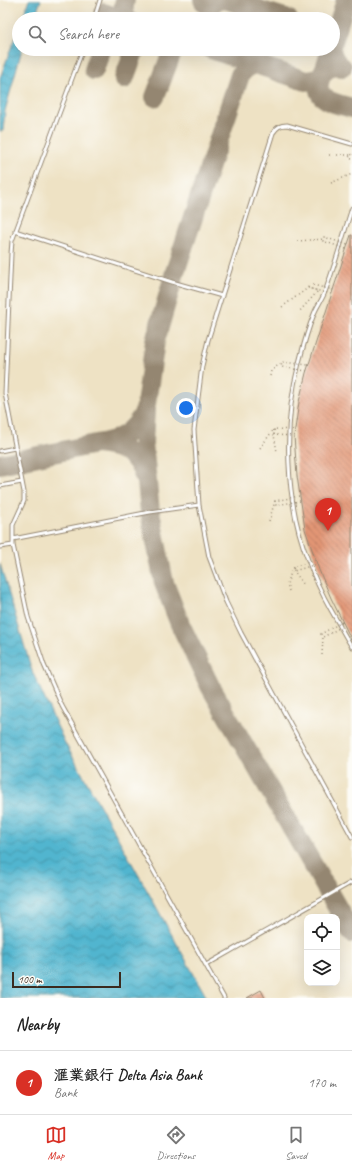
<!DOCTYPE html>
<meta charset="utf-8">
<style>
:root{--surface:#fff;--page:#f2f2f2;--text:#222;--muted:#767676;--line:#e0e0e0;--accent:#d93025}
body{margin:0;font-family:Caveat,"LXGW WenKai TC",sans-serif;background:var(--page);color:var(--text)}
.controls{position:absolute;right:12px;bottom:12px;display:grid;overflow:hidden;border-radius:8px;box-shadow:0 4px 16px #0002}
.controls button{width:36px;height:36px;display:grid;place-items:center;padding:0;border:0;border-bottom:1px solid var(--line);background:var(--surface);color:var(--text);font:20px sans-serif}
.scale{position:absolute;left:12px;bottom:10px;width:109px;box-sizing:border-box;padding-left:4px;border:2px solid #3b2a1e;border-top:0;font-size:11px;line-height:14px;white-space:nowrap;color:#3b2a1e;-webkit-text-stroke:3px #fdfcf7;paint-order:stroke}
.you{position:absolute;left:186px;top:408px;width:14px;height:14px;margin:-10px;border:3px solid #fff;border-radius:50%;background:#1a73e8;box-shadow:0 0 0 6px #1a73e833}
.badge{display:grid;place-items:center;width:26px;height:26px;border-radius:50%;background:var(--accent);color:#fff;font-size:13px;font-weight:700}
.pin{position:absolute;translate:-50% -33px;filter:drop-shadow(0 1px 2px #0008)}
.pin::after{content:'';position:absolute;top:21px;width:14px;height:12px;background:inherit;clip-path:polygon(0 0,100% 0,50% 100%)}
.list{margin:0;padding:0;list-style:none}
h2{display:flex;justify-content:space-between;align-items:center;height:52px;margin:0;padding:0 16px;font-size:17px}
h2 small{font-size:13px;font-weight:400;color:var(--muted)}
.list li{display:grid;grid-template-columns:26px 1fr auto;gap:12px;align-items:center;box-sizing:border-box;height:64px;padding:0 16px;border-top:1px solid var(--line)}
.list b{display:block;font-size:15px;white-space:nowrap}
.list p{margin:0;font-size:13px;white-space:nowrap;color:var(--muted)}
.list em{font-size:13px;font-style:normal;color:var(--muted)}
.icon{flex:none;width:22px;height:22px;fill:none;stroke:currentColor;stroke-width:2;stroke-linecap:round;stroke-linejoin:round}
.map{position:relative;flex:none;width:352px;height:998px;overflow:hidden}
.search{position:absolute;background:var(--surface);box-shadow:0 4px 16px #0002;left:12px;right:12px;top:12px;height:44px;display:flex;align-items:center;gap:10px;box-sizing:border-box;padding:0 14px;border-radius:22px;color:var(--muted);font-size:15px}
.sheet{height:116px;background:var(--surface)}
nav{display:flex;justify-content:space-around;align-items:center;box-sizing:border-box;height:56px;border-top:1px solid var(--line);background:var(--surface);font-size:11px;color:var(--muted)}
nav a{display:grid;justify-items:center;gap:2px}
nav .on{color:var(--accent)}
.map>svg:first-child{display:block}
.water{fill:url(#water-waves);stroke:#467076}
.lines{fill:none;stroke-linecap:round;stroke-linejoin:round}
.taxiway{stroke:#948671;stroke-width:20}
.building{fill:url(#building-back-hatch)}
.service-casing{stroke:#948671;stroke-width:5}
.path{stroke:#948671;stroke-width:1.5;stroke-dasharray:1 3;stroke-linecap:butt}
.service{stroke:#fff;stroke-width:3}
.path-bridge{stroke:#948671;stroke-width:1.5;stroke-dasharray:1 3;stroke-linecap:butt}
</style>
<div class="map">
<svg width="352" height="998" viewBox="0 0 352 998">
<defs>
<pattern id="water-waves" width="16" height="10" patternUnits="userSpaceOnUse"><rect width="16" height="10" fill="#51b5cf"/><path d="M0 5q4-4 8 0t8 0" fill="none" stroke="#4493a7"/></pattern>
<pattern id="building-back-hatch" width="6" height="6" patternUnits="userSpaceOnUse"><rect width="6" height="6" fill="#e29574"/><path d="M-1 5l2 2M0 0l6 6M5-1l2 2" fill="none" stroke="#b87a5f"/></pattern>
</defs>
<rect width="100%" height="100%" fill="#fdfcf7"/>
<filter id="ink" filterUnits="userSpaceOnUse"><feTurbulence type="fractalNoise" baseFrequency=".025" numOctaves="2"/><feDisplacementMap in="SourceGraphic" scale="8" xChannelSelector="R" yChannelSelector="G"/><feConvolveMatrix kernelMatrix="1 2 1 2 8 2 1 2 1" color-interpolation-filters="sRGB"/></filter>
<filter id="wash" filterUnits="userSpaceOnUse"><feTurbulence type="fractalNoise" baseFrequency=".012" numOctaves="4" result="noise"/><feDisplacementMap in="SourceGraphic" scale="16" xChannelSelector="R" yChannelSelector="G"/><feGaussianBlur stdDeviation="0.9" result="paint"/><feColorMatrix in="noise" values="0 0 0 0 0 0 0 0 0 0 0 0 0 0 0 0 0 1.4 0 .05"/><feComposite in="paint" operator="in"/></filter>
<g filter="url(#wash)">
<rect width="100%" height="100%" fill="#eee2c4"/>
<path class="water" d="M29,0H41L34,19H22Z
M19,26V49H22L5,111L3,131H0V78Z
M0,564L32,671L64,741L207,998H0Z"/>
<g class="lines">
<path class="taxiway" d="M125,0C123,7 123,13 127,19
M203,0L208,7L217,0
M228,0L288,19
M104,13L120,19
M333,41L346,0
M211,49L306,81C326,80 325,65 331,49
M331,49C332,57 335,62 342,67C337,66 333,66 329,68C320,73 315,88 322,96C329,103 343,105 352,108
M253,64L244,70L240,75L175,272L155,341L145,411L143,442L150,512L164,583L180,624L210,686L352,933
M94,70L101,49
M124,79L135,49
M155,97L172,52L174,49
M0,464L96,444
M144,476C136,451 120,446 96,444C120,440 133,434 145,411"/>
</g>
<g id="blocks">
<path class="building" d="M351,235H352V641L331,598L319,570L305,529L297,476L294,436L299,402L306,373Z
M261,990L265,998H247Z"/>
</g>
</g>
<g filter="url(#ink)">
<use href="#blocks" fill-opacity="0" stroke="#948671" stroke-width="1"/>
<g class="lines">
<defs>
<path id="service" d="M94,19L100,0
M83,49L12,241L11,254L5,393L24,492V501L13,525V545L28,617L44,665L62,706L224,998
M352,144L287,125C280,125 277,127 273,133L208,340L202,366L194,430L199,505L209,557L226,602L241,633L352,837
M352,208C343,236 335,265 325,292C322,300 317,306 314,314C308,329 303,347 299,363C283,424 285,501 308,560C314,577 322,594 331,610C338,622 344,635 352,647
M15,231L172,282L222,296
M0,451L15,448
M0,486L22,482
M13,539L150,512L199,505
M0,547L13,545
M206,965L352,882"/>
</defs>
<use href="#service" class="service-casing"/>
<path class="path" d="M329,155H350
M352,155L351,154L349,158L352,159
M331,183L352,174
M297,241L324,239
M282,307L308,288L318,291L299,312
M270,376L271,371L282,362
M260,448L274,429V435L277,452
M269,521L275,501
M289,591L287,584L293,567L294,571L304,585
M322,655L323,637"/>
<use href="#service" class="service"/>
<path class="path-bridge" d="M346,249L323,241L324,237L348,245
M331,294L308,288L309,284L333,290
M307,371L281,367L282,362L308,365
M294,436L274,435V429L295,430
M299,496L275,501L276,505L300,501
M315,560L293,567L294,571L317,564
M342,622L321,634L323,637L343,626"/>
</g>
</g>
</svg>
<div class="controls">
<button><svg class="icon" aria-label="locate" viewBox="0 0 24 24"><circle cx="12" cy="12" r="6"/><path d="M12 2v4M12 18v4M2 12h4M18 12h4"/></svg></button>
<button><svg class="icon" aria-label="layers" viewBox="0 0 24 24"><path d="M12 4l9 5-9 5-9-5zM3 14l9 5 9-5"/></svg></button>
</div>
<div class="scale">100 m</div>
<div class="you"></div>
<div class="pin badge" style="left:328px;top:531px">1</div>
<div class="search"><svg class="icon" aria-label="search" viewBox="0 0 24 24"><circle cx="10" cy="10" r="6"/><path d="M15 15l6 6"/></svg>Search here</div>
</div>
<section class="sheet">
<h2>Nearby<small></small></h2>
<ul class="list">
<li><span class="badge">1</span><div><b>滙業銀行 Delta Asia Bank</b><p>Bank</p></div><em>170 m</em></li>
</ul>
</section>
<nav>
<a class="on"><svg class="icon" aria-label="map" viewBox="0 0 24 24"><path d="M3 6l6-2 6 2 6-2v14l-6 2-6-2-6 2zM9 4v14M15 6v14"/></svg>Map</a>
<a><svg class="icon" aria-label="directions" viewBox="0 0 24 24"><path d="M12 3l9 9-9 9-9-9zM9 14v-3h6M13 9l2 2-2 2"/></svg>Directions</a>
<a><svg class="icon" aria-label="saved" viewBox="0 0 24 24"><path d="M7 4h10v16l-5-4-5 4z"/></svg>Saved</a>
</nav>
